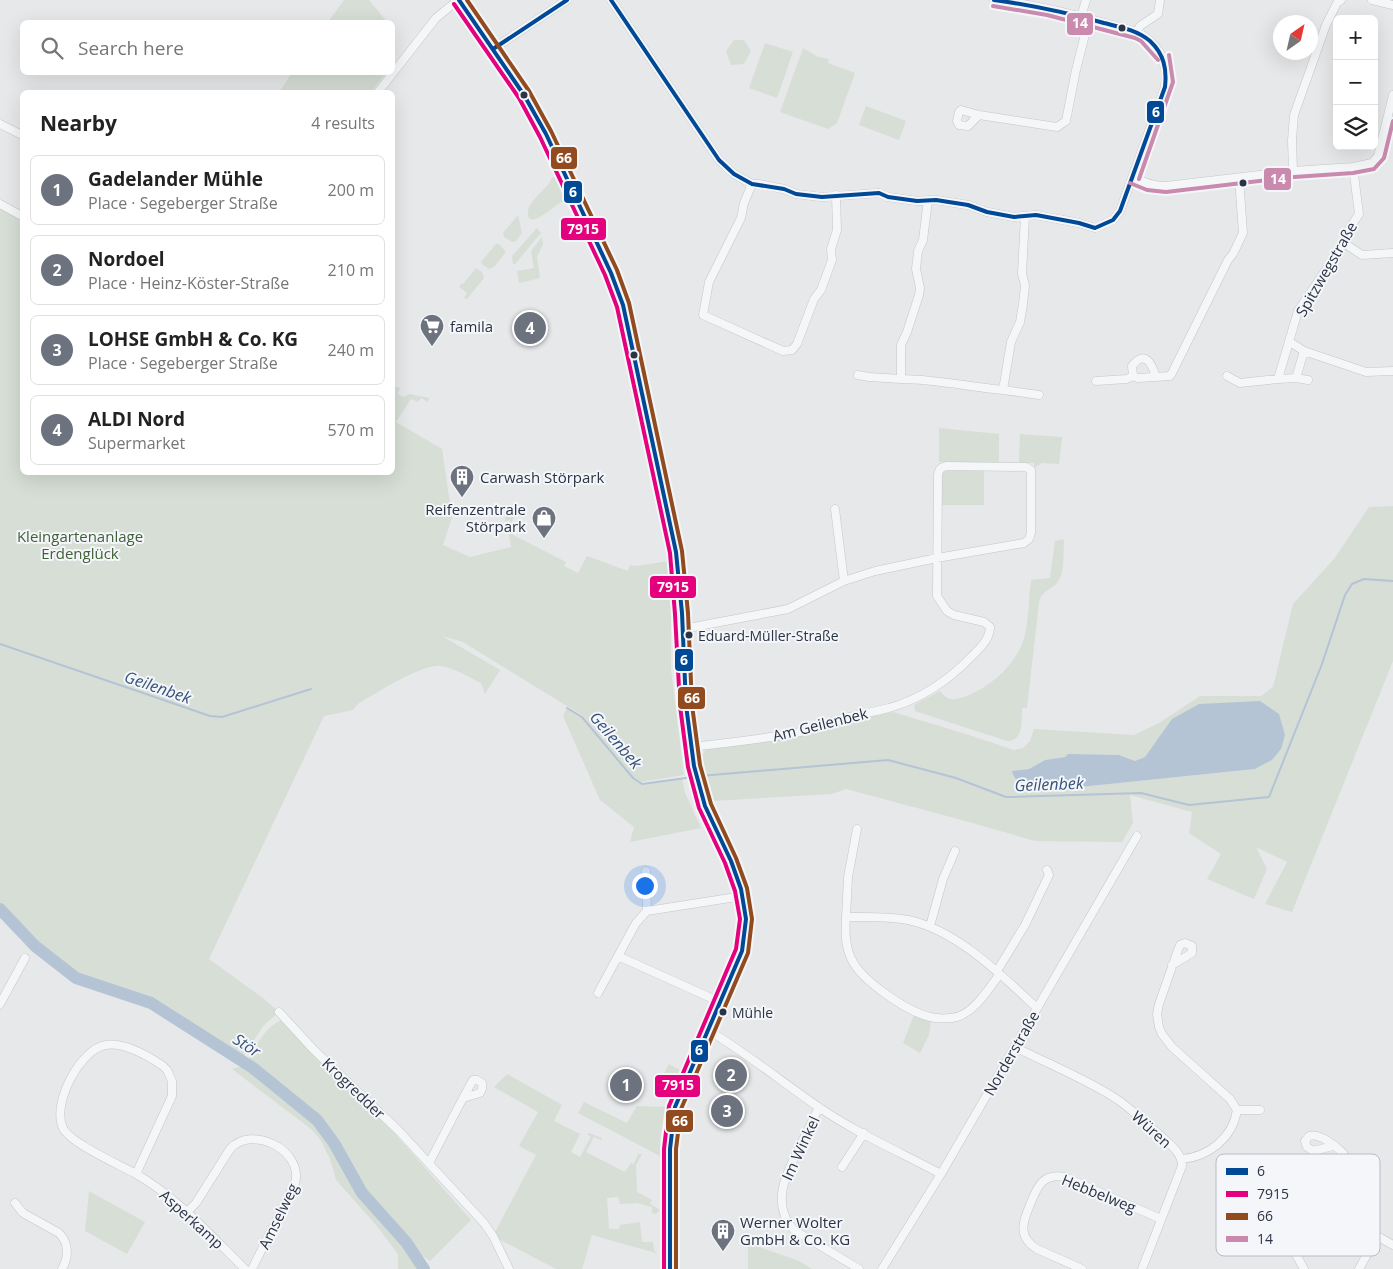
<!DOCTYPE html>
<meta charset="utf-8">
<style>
:root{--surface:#fff;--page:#f2f2f2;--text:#222;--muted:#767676;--line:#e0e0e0;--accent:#6c737f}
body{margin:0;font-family:"Open Sans",sans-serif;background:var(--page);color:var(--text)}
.controls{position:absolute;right:15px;top:15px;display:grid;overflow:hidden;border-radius:8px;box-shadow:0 5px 20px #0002}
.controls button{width:45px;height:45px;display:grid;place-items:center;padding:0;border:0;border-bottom:1px solid var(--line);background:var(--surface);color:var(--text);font:25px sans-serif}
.compass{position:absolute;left:1273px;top:15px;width:45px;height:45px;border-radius:50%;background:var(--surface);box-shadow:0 5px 20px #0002;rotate:34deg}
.you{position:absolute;left:644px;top:885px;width:18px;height:18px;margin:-12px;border:4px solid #fff;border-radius:50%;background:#1a73e8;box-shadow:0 0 0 8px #1a73e833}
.badge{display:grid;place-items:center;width:32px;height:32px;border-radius:50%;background:var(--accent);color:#fff;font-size:16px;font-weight:700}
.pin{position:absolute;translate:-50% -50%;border:2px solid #fff;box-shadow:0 1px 5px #0006}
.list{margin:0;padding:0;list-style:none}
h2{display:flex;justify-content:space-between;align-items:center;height:65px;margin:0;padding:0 20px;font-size:21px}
h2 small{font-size:16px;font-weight:400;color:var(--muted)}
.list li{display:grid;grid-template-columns:32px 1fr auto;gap:15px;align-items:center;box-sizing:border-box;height:70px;margin:0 10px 10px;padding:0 10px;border:1px solid var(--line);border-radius:8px}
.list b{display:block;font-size:19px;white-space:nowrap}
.list p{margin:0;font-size:16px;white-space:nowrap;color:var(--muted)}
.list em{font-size:16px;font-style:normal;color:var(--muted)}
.icon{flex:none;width:28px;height:28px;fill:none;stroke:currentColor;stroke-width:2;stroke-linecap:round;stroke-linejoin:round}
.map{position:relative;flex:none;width:1393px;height:1269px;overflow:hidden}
.search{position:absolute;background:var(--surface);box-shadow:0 5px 20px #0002;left:20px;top:20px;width:375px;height:55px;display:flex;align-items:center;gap:12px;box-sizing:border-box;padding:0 18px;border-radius:8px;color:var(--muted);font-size:19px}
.panel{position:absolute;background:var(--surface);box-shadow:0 5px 20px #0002;left:20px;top:90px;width:375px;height:385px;border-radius:8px}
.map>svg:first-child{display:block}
.green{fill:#d6ded6;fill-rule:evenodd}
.water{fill:#b4c4d5}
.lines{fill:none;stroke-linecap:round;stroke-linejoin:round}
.stream{stroke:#b4c4d5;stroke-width:2}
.river{stroke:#b4c4d5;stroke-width:12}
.minor-casing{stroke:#c4c6c8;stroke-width:9}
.major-casing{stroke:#c2c5c8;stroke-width:12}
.minor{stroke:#f5f6f7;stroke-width:8}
.major{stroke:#f8f8f8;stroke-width:10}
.bus-1-casing{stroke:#f4f6f9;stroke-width:8}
.bus-2-casing{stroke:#f4f6f9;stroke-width:8}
.bus-3-casing{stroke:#f4f6f9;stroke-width:8}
.bus-4-casing{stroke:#f4f6f9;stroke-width:8}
.bus-1{stroke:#004996;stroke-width:4}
.bus-2{stroke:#e5007d;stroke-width:4}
.bus-3{stroke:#914b1e;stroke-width:4}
.bus-4{stroke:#c98aae;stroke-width:4}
.bus-dot{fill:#2b3445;stroke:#f4f6f9;stroke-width:2}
.labels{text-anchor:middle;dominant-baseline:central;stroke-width:4;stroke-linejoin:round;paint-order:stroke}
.bus-label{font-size:14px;fill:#2b3445;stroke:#f4f6f9;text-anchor:start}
.street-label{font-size:15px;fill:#2b3445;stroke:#f4f6f9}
.poi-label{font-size:15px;fill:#2b3445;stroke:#f4f6f9;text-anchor:start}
.park-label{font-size:15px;fill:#3f6138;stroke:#f4f6f9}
.water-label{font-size:16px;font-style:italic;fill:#34527a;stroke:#f4f6f9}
.key{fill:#f4f6f9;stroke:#b8bcc3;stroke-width:1}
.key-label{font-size:14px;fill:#2b3445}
.line-badge{stroke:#f4f6f9;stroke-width:2}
.badge-label{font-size:14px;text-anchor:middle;font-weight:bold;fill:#fff}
</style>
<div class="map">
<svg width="1393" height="1269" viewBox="0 0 1393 1269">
<rect width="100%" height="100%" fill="#e6e8ea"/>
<path class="green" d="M344,0H369L387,22H328Z
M734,40H744L751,51L744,64L731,65L726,51Z
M765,43L793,52L777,98L749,88Z
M803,48L818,57L829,59L828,63L855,73L837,123L828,129L780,112Z
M292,73V72L386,73L371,92H279Z
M866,106L906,121L899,140L859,125Z
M555,176L564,195L563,201C556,205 541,218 535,219C530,220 530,219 528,216C526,200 547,191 552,178Z
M0,208L22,220V472H392L393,386L400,388L398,394L403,397L410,394L429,398L428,402L421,398L418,402L411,399L396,422L442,449L452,517L443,545L470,557L511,547L508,530L512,529L510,520L505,521V518L509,515L514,517L512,522L518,525L513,535L566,562L564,566L578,573L587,556L628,571L630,565L637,566L669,561L671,571V669L684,775L640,782L632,777L643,784L682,779L685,793L701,828L630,842L634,827L600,800L563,716L567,708L582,717L627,771L583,716L463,642L442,636L500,670L485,694L481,683C468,677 455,668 441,666C423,663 377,693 359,703L353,710L324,716L209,959L263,998L279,1012L264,1025L244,1055L151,1003L76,978L35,946L0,909Z
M518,215L522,233L516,241L512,242L504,237L503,233Z
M537,228L541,233L515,264H513L512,256Z
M542,237L543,244L537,257L540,278L519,283L517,271L534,268L531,251Z
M496,244H499L506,252L494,267L489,269L482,264L481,262Z
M476,268L482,272L484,278L467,299L464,298L467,293L459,287L462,283L463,284Z
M939,428L999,434V463L939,462Z
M1020,434L1062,437L1059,464L1042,463L1034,468V463H1019Z
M945,469H984V505H940L942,472Z
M1393,506V661L1292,912L1265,904L1287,862L1256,847L1267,869L1254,899L1207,879L1221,854L1189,833L1192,812L1130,795L1133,823L1122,842L1035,841L962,820L846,789L832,794L713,801L702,756L705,750L798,735L871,715L893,712L969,735L1014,750L1023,748L1030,741L1034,729L1134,735L1159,723L1200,696H1261L1273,687L1293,604L1334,559L1369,507ZM1172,720L1272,760L1255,769L1051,790L1012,771L1029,769L1045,760L1065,757L1119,755L1135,761L1145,757Z
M1063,539L1064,541C1063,553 1065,570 1059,580C1053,591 1042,588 1039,603L1027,708H1022C1021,721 1024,741 1007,741L915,711L914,705L940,691C948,702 955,700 967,696C994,685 1021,660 1026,630C1029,614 1029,596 1031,580L1050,578L1055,541Z
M914,1015L931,1021L929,1035L920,1053L903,1043Z
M284,1019L395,1134L471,1220L430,1261L407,1244L424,1269H398V1254L377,1226L336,1180L330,1159L320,1139L311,1129L232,1069L239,1067H253L249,1058C260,1041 264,1027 284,1019Z
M669,1064L680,1070L667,1100L658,1085Z
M507,1074L562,1105L554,1121L580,1134L571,1152L580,1157L591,1137L587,1134L589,1133L602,1138L601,1140L594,1137L586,1152L625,1172L631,1163L634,1164L638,1154H642L636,1165L637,1192L652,1200L650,1204L660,1210L656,1214L652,1213V1207L637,1203L620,1204L618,1197L607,1198L609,1229H619L620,1225L640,1222L642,1242H653L654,1251L657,1252L656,1253L592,1235L582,1269H556L493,1236L536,1155L519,1146L538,1112L494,1087Z
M584,1102L627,1123L637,1106L666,1107L660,1139V1156L578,1113Z
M89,1191L145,1222L127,1254L85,1231Z
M748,1243L799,1261L812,1269H748Z"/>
<path class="water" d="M1260,701L1279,714L1285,735L1281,749L1272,760L1255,769L1051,790C1037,788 1015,787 1012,771L1029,769L1045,760L1065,757L1068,754L1119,755L1135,761L1145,757L1172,719L1199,704Z"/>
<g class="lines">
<path class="stream" d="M0,644L210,716L222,717L311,689
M567,708L582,717L633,778L642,784L693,777
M700,776L888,760L956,778L1006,797L1141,793L1189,805L1269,797L1322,664L1345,595L1352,584L1364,579L1393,581"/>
<path class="river" d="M0,909L35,946L76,978L151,1003L253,1068L317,1120L334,1143L362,1193L406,1242L424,1269"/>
<defs>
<path id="minor" d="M611,0L719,160L734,174L752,184H759L784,189L796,194L822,197L879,193L888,197L917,201L936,200L968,205L987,212L1014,217L1036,215L1079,223L1095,228L1113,220L1120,211L1165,87C1169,62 1159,44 1137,32C1090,19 1042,5 994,0
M1372,0L1393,5
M1081,17L1086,0
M1137,32L1140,26L1158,14L1160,0
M493,49L567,0
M378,92L436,18L458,0
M979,115L968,126L959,125L957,121L959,112L961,110L979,115L1057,127L1066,121L1076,70L1089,19
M0,124L22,135
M1293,171L1292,140L1294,115L1326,25L1337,3L1341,0
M1133,177C1144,183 1153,186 1166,186L1293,171L1353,167L1372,163L1378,156L1393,95
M752,184L744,203L741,218L709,282L703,315L783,351L792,350L797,344L814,299L821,290L832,260L831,249L837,230L836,195
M928,200L923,240L918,251L916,269L920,288L919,295L907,332L901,345V379C935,379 969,387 1003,390L1011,342L1020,322L1023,304L1025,285L1022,274L1025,216
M0,204L22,216
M1344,243L1362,255L1393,253
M1290,342L1304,351L1296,378L1278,379L1298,311L1344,243L1346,234L1359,214L1353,167
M1304,351L1366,372L1393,371
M858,375L869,377L901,379
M1227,376L1240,383L1278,379
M1156,377C1152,364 1145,349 1132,366L1133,376L1138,378L1170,376L1172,373L1228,260L1233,254L1243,233L1239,178
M1296,378L1308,380
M1096,381L1127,379L1133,376
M1003,390L1039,395
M835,509L844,581
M683,629L788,609L844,581L875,571L937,558L1024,543L1029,539L1031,533V470L1026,467L947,466C941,467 939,469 938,475L937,596L947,611L954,615L984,622L990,627C990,639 980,648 972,656C950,679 921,699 889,708C873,712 857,715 841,719C827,723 814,729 800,732C764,739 727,743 690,747
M857,829L848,877L846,917C866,917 888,916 908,920C957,930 1001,975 1037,1008
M646,871L647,911
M846,917C845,933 845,948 853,962C864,982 908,1012 930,1017C939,1019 948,1019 957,1017C976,1011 988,989 1000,974
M930,926L943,879L955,851
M1172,965L1192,953V946L1185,943L1180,945L1178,950L1159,1004L1157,1014L1159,1027L1162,1034L1172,1047L1230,1099L1237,1110C1233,1138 1208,1157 1182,1159
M997,971L1025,925L1049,875L1047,870
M598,993L618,956
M720,1002L618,956L636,923L647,911L743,896
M0,1004L25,958
M279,1012L314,1050L399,1131L484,1223L493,1236L509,1269
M708,1030C746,1053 781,1081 817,1106C856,1133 900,1152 941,1174
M1015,1047C1048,1064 1084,1078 1115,1098C1131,1108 1145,1123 1160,1135C1169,1144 1182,1152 1182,1166L1142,1269
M819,1107C812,1122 805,1136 798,1150C785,1176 771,1205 794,1230L859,1269
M1237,1110H1260
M1333,1146L1313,1151L1307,1147L1305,1141L1309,1136C1320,1133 1336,1146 1343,1153L1377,1236L1393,1245
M429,1163L463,1098L480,1093L482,1089V1083L477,1080H473L463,1098
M842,1167L864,1133
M136,1174L172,1096V1081L167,1070L163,1066C148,1056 125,1042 106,1045C81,1048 51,1104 63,1128C70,1143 120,1165 136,1174C178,1198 210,1235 245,1269
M15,1203L23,1213L59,1233C69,1243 69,1257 62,1269
M187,1212L196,1203L230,1149C252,1124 304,1151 295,1183L252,1269
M1284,1233L1264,1227L1262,1223L1265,1216L1272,1215L1276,1218L1304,1269
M882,1269L941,1174L1137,836
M1082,1269L1037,1249C1018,1237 1022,1223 1030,1205C1037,1187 1042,1173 1065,1177L1161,1219
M1359,1269L1377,1236"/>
<path id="major" d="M459,0L524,95L546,134L611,273L623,305L676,552C688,634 677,715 702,797C705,809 712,820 717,832C736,871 754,906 742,951L675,1107L670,1149V1269"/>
</defs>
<use href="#minor" class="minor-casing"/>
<use href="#major" class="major-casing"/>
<use href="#minor" class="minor"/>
<use href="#major" class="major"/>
<defs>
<path id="bus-1" d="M459,0L524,95L546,134L611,273L623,305L676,552L682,613L686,705L694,766L705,806L731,861L741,889L746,919L742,951L675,1107L670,1149V1269
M611,0L719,160L734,174L752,184L784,189L796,194L822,197L879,193L888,197L917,201L936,200L968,205L987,212L1014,217L1036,215L1079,223L1095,228L1113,220L1120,211L1165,87C1167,69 1164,54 1150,41C1137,30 1120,27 1104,23C1068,13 1031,5 994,0
M493,49L567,0"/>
<path id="bus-2" d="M454,4L519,98L540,137L605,275L617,307L670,553L675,614L680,706L688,767L699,808L725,863L735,891L740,919L736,949L669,1106L664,1149V1269"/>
<path id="bus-3" d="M467,0L529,91L551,131L617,270L629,303L682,551L688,613L692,705L700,765L711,804L736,858L747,888L752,919L748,953L681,1109L676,1149V1269"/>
<path id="bus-4" d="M993,6L1047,15L1135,38L1141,41L1158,60
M1139,179L1173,82L1169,55
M1130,183L1147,190L1166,192L1294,177L1353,173L1374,169L1384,158L1393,121"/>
</defs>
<use href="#bus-1" class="bus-1-casing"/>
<use href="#bus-2" class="bus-2-casing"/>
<use href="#bus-3" class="bus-3-casing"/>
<use href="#bus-4" class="bus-4-casing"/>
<use href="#bus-1" class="bus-1"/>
<use href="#bus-2" class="bus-2"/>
<use href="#bus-3" class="bus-3"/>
<use href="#bus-4" class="bus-4"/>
</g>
<defs>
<symbol id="supermarket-pin" viewBox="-11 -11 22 30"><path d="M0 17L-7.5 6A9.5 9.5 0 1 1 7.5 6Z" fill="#6c737f" stroke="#f4f6f9"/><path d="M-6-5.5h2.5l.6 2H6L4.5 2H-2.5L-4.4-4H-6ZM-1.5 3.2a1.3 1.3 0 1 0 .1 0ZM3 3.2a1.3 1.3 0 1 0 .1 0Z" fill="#fff"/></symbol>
<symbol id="building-pin" viewBox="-11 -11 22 30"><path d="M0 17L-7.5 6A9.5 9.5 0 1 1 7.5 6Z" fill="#6c737f" stroke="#f4f6f9"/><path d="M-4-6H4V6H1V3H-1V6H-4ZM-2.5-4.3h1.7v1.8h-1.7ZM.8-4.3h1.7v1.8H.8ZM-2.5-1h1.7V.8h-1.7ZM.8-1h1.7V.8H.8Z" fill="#fff"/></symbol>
<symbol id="shop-pin" viewBox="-11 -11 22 30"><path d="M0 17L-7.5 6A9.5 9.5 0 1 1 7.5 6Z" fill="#6c737f" stroke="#f4f6f9"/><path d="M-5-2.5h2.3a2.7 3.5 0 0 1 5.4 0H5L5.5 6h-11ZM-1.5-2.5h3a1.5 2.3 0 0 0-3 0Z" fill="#fff"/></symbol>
</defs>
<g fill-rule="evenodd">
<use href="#supermarket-pin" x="418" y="312" width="28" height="38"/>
<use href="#building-pin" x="448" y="463" width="28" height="38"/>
<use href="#shop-pin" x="530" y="504" width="28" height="38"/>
<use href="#building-pin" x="709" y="1217" width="28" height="38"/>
</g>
<g class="bus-dot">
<circle cx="1122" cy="28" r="4.5"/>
<circle cx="524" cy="95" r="4.5"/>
<circle cx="1243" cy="183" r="4.5"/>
<circle cx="634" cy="355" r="4.5"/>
<circle cx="689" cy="635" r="4.5"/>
<circle cx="723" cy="1012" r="4.5"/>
</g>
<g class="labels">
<g class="bus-label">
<text x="698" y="635">Eduard-Müller-Straße</text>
<text x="732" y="1012">Mühle</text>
</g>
<g class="street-label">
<text transform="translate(1326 269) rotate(-60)">Spitzwegstraße</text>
<text transform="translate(820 724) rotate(-14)">Am Geilenbek</text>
<text transform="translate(1011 1053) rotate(-60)">Norderstraße</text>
<text transform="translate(354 1088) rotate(44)">Krogredder</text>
<text transform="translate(1152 1129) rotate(42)">Würen</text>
<text transform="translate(800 1148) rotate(-65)">Im Winkel</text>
<text transform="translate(1099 1193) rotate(22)">Hebbelweg</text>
<text transform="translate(278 1216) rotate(-64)">Amselweg</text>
<text transform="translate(192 1219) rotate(42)">Asperkamp</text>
</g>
<g class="poi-label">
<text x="450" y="326">famila</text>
<text x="480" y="477">Carwash Störpark</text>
<text x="526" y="509" text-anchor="end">Reifenzentrale<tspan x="526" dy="17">Störpark</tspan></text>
<text x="740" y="1222">Werner Wolter<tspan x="740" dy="17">GmbH &amp; Co. KG</tspan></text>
</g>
<g class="park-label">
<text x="80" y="536">Kleingartenanlage<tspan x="80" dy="17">Erdenglück</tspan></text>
</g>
<g class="water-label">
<text transform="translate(158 687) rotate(19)">Geilenbek</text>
<text transform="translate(616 740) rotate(49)">Geilenbek</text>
<text transform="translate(1049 784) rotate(-2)">Geilenbek</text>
<text transform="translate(247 1045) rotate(33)">Stör</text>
</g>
</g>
<rect x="1216" y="1154" width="164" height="102" rx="8" class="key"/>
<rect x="1226" y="1168" width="22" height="7" fill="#004996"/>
<rect x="1226" y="1191" width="22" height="6" fill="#e5007d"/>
<rect x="1226" y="1213" width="22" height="7" fill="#914b1e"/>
<rect x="1226" y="1236" width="22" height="6" fill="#c98aae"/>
<g class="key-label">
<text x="1257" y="1176">6</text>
<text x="1257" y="1199">7915</text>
<text x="1257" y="1221">66</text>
<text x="1257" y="1244">14</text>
</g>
<g class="line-badge">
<rect x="1066" y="12" width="28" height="24" rx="5" fill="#c98aae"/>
<rect x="1146" y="100" width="19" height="24" rx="5" fill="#004996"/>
<rect x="550" y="146" width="28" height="24" rx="5" fill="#914b1e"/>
<rect x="1263" y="167" width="29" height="24" rx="5" fill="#c98aae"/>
<rect x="563" y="180" width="20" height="24" rx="5" fill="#004996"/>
<rect x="560" y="217" width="47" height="24" rx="5" fill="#e5007d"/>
<rect x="649" y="575" width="48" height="24" rx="5" fill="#e5007d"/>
<rect x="674" y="648" width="20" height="24" rx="5" fill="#004996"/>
<rect x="677" y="686" width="29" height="24" rx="5" fill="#914b1e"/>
<rect x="690" y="1039" width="19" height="24" rx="5" fill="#004996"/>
<rect x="654" y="1074" width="47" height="24" rx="5" fill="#e5007d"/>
<rect x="665" y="1109" width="29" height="24" rx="5" fill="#914b1e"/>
</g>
<g class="badge-label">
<text x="1080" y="28">14</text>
<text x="1156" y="117">6</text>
<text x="564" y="163">66</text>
<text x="1278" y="184">14</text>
<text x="573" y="197">6</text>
<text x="583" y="234">7915</text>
<text x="673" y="592">7915</text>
<text x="684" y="665">6</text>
<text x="692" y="703">66</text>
<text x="699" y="1055">6</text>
<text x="678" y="1090">7915</text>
<text x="680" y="1126">66</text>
</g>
</svg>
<div class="controls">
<button>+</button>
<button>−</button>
<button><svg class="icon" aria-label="layers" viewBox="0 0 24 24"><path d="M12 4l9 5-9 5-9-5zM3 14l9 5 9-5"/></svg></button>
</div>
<svg class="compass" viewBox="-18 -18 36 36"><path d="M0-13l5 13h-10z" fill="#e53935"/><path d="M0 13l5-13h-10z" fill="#767676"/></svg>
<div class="you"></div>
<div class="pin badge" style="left:626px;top:1085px">1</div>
<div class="pin badge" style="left:731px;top:1075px">2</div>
<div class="pin badge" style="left:727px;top:1111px">3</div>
<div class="pin badge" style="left:530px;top:328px">4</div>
<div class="search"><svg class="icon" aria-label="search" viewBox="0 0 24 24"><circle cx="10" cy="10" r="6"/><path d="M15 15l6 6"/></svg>Search here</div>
<section class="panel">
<h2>Nearby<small>4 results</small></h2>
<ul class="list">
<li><span class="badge">1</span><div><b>Gadelander Mühle</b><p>Place · Segeberger Straße</p></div><em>200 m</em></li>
<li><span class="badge">2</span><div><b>Nordoel</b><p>Place · Heinz-Köster-Straße</p></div><em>210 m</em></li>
<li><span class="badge">3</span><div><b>LOHSE GmbH &amp; Co. KG</b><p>Place · Segeberger Straße</p></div><em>240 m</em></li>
<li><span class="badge">4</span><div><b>ALDI Nord</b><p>Supermarket</p></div><em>570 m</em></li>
</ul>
</section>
</div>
